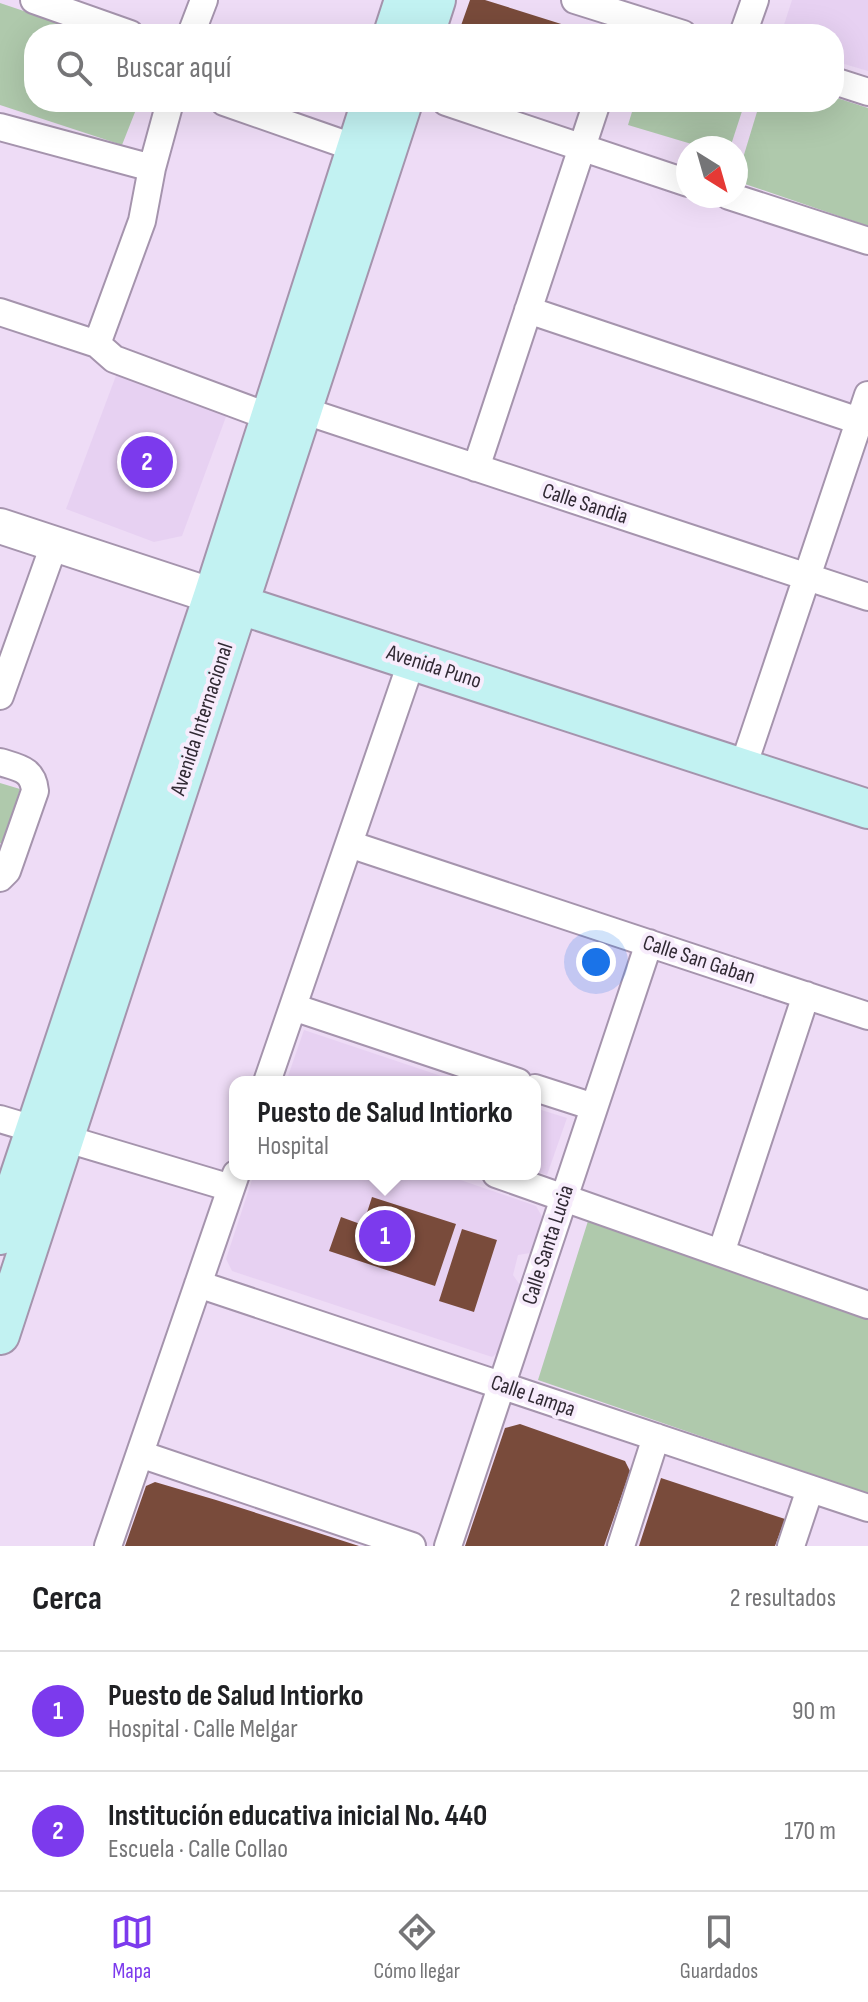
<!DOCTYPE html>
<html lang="es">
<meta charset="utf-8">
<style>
:root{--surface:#fff;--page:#f6f6f6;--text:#202124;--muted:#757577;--line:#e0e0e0;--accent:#7c3aed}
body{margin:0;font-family:"Sofia Sans Condensed",sans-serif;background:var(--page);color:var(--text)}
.compass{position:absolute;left:676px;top:136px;width:72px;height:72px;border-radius:50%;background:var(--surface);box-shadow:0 8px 32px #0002;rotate:143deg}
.you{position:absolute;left:596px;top:962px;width:28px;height:28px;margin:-20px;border:6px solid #fff;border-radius:50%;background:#1a73e8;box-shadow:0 0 0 12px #1a73e833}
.badge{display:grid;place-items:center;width:52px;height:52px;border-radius:50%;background:var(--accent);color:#fff;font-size:26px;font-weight:700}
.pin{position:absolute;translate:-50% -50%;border:4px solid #fff;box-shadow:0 2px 8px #0006}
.popup{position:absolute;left:229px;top:1076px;width:312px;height:104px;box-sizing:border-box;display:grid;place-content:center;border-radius:16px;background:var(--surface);filter:drop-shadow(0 2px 6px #0005);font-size:26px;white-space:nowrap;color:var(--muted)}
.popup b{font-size:30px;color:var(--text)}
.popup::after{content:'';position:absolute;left:50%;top:100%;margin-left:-16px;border:16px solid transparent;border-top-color:var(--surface)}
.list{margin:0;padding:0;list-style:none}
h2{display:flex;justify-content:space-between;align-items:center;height:104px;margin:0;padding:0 32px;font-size:34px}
h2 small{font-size:26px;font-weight:400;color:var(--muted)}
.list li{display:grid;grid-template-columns:52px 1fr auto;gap:24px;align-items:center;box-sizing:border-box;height:120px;padding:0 32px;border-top:2px solid var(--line)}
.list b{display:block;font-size:30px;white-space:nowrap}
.list p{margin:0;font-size:26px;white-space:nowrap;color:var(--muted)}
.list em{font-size:26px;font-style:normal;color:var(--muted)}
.icon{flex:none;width:44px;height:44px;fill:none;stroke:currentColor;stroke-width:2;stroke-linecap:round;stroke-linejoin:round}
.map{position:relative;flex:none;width:868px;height:1546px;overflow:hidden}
.search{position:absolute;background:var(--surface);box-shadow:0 8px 32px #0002;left:24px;right:24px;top:24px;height:88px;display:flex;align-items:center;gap:20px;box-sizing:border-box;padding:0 28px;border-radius:32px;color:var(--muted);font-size:30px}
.sheet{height:344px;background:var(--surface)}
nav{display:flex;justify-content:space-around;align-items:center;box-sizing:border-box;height:112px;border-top:2px solid var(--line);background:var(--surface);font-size:22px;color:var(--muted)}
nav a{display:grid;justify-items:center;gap:4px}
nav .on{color:var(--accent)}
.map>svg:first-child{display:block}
.built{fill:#e7d1f2}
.green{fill:#afc9ac}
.building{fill:#794b3b}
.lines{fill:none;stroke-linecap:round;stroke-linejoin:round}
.minor-casing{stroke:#a594ad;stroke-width:30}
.tertiary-casing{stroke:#a594ad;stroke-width:38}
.secondary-casing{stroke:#a594ad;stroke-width:42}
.minor{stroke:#fff;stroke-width:26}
.tertiary{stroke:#fff;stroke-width:34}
.secondary{stroke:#c2f2f2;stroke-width:38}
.labels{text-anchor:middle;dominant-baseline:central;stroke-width:8;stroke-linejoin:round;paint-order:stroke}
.street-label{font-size:22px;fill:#312a34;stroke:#f7ecfc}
</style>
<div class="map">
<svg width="868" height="1546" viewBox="0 0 868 1546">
<rect width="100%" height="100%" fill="#eedcf6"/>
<path class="built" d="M792,0H868V71L834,61V34H781Z
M117,373L227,414L182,536L154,542L66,509Z
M304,1030L459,1082H286Z
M535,1108L567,1118L547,1175L535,1171Z
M254,1174H443L536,1206L544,1220L530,1253L518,1255L513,1275L522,1288L499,1352L492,1357L232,1271L226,1259Z"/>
<path class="green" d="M0,3L92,34H34V102H139L122,145L0,105Z
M834,97L868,108V226L736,181L760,102H834Z
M635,102H745L730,148H705L628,125Z
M0,783L20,789L4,844L0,843Z
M588,1221L868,1317V1494L538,1380Z"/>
<path class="building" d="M470,0H485L593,34H458Z
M372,1197L456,1224L435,1286L329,1251L341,1217L363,1225Z
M462,1229L497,1240L474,1312L439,1301Z
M520,1424L625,1461L630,1471L604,1546H465L505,1428Z
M661,1478L785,1519L775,1546H639Z
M155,1482L216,1500L359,1546H125L146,1486Z"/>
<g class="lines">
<defs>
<path id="minor" d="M34,0L130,34
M575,0L683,34
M191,34L204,0
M743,34L755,0
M834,81L868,92
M224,102L370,153
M446,102L688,183
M0,127L152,168
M729,196L868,241
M528,310L859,421
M0,312L97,344L114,359L270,417
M97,344L142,221L152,168L170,102
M302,410L868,597
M476,468L597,102
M0,696L54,545
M0,762C19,768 33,769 35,791L7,871L0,878
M743,767L868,395
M349,844L868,1016
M293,1007L518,1082
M267,1082L412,660
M535,1088L594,1107
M0,1119L231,1188
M496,1174L868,1305
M721,1253L806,995
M198,1284L868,1508
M140,1454L412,1546
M108,1546L236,1174
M448,1546L649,943
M621,1546L656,1437
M791,1546L810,1489"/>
<path id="tertiary" d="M0,526L213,596"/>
<path id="secondary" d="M393,34L404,0
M425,34L436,0
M216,597L868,809
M0,1235L213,596L371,102
M0,1335L403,102"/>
</defs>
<use href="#minor" class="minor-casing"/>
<use href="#tertiary" class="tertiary-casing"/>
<use href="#secondary" class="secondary-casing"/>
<use href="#minor" class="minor"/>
<use href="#tertiary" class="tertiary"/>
<use href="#secondary" class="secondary"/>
</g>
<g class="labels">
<g class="street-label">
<text transform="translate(585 504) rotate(18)">Calle Sandia</text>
<text transform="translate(434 667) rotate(18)">Avenida Puno</text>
<text transform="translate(202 719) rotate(-72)">Avenida Internacional</text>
<text transform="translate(699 960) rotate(18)">Calle San Gaban</text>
<text transform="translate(548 1245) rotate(-72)">Calle Santa Lucia</text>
<text transform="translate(533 1396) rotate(19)">Calle Lampa</text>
</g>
</g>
</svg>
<svg class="compass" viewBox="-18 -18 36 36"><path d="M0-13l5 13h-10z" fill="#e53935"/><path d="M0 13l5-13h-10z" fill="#757577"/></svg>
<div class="you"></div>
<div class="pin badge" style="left:385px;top:1236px">1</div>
<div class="popup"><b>Puesto de Salud Intiorko</b>Hospital</div>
<div class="pin badge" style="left:147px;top:462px">2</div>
<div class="search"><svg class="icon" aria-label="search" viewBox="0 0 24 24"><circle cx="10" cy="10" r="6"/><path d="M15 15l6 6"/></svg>Buscar aquí</div>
</div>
<section class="sheet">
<h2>Cerca<small>2 resultados</small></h2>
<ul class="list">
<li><span class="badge">1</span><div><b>Puesto de Salud Intiorko</b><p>Hospital · Calle Melgar</p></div><em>90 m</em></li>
<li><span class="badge">2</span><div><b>Institución educativa inicial No. 440</b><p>Escuela · Calle Collao</p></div><em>170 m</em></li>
</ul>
</section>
<nav>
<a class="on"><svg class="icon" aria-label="map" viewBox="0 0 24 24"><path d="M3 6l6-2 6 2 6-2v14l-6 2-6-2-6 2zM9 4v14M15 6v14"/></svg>Mapa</a>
<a><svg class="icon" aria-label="directions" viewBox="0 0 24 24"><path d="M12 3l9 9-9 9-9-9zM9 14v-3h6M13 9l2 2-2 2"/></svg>Cómo llegar</a>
<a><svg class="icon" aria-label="saved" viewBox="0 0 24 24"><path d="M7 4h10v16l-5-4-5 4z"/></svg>Guardados</a>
</nav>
